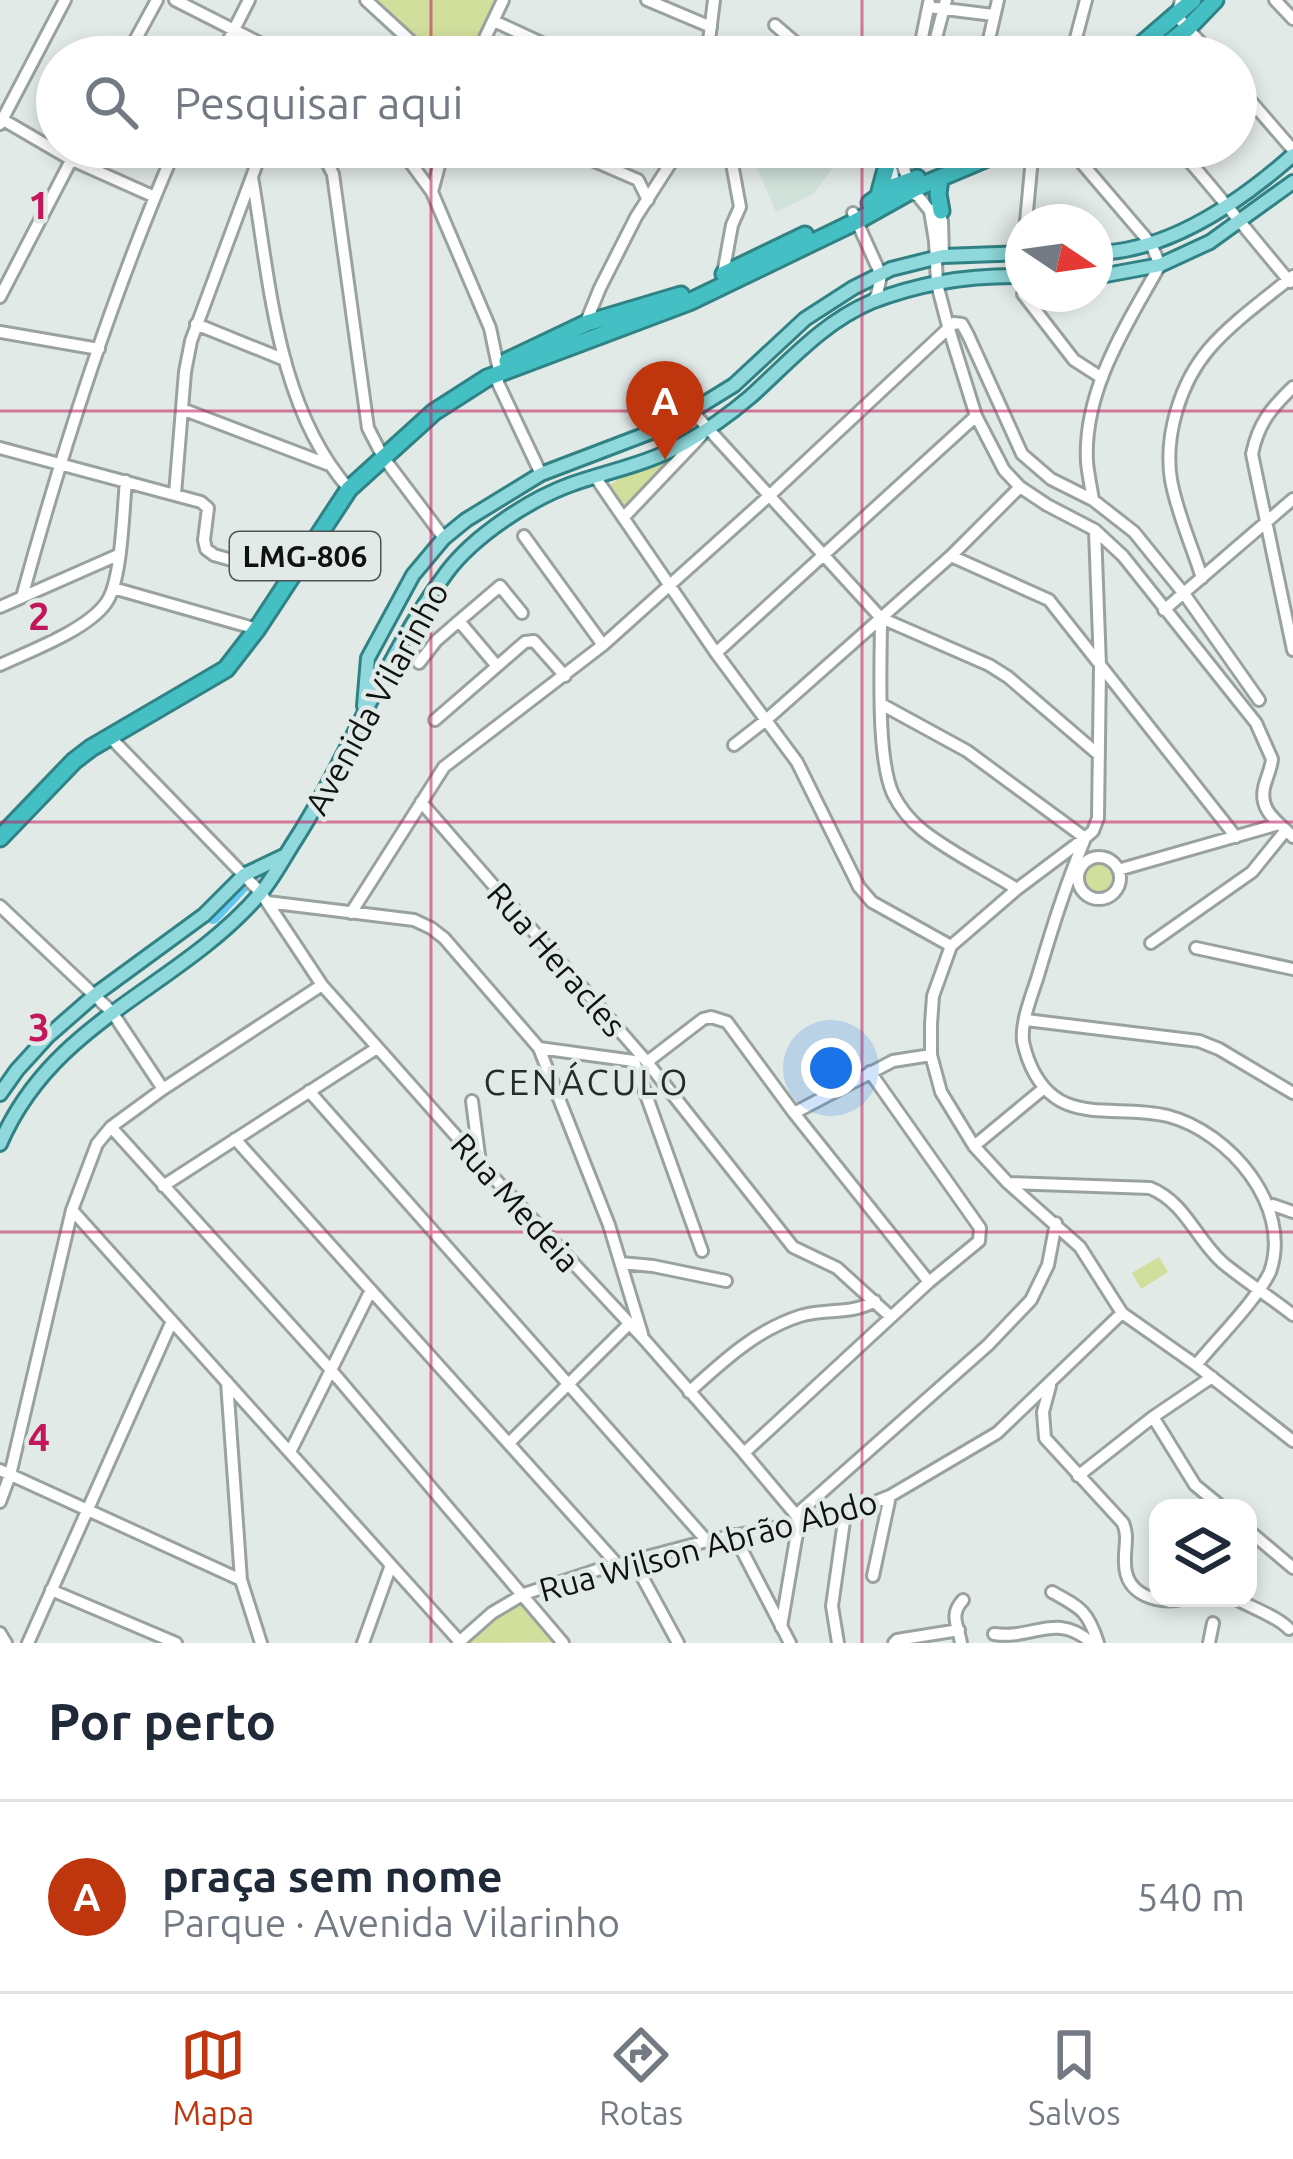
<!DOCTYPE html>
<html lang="pt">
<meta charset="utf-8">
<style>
:root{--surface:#fff;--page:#f2f2f3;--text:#1f2937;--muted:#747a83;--line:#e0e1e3;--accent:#bf360e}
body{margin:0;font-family:Ubuntu,sans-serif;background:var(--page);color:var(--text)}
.controls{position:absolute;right:36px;bottom:36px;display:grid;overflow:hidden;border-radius:24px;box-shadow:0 6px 18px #0003}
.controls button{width:108px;height:108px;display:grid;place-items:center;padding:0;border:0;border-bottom:3px solid var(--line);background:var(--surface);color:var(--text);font:60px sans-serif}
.compass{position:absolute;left:1005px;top:204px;width:108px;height:108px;border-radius:50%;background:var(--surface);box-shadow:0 6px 18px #0003;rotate:103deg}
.you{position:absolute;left:831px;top:1068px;width:42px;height:42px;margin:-30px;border:9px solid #fff;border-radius:50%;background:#1a73e8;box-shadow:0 0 0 18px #1a73e833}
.badge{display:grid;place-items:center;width:78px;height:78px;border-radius:50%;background:var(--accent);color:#fff;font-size:39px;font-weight:700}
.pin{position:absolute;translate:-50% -99px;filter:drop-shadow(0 3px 6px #0008)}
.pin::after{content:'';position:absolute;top:63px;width:42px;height:36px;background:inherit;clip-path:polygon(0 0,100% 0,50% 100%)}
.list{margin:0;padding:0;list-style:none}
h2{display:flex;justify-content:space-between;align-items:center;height:156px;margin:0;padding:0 48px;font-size:51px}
h2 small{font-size:39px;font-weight:400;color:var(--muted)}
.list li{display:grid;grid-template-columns:78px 1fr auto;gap:36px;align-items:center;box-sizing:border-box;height:192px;padding:0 48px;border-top:3px solid var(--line)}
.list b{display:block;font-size:45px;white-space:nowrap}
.list p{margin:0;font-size:39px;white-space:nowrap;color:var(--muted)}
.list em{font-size:39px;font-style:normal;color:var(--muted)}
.icon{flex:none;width:66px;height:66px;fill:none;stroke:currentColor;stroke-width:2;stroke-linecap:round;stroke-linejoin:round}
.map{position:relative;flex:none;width:1293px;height:1643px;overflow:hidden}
.search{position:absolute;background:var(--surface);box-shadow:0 6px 18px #0003;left:36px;right:36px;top:36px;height:132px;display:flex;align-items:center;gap:30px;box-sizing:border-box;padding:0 42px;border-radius:66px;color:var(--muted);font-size:45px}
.sheet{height:348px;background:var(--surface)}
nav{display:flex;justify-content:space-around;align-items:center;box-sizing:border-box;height:168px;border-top:3px solid var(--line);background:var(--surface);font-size:33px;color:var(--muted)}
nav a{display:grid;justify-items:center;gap:6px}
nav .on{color:var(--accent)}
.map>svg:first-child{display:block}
.built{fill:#d1e2db}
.green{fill:#d1de9c}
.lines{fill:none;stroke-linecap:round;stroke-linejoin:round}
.river{stroke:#62c9f3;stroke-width:14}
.minor-casing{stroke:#9aa29f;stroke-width:16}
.major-casing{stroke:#318285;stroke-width:18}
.highway-casing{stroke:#318285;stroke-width:21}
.minor{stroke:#fff;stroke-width:10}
.major{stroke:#8fd9dc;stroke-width:12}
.highway{stroke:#44bfc4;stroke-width:15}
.grid{fill:none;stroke:#c2185b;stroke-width:3;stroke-opacity:0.55}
.labels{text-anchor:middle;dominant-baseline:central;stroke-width:9;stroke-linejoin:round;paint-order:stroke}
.shield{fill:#e2eae7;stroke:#4e5351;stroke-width:3}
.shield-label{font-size:30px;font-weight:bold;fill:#0f1211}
.street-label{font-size:33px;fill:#0f1211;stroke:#e2eae7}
.neighbourhood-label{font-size:36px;letter-spacing:3px;fill:#262d2b;stroke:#e2eae7}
.grid-label{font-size:39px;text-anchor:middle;font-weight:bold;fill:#c2185b;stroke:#e2eae7;stroke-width:9;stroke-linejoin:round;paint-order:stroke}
</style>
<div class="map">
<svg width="1293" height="1643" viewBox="0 0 1293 1643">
<rect width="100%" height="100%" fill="#e2eae7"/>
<path class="built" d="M804,147H847L814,194L776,212L757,168Z"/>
<path class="green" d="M378,0H495L470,57H436Z
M699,436L625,513L607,486Z
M1084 878a14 14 0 1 1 28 0a14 14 0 1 1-28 0Z
M1159,1257L1168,1272L1141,1289L1132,1273Z
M520,1597L556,1642L464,1643Z"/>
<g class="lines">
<path class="river" d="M213,917L242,886"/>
<defs>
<path id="minor" d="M175,0L287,57
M366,0L428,57
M647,0L711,27
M1181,0L1177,16L1213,57
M1275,0L1293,19
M929,7L993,15
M494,21L572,57
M775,25L812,57
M126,57L157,0
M220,57L249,0
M476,57L503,0
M707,57L714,0
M918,57L929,3
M931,57L946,0
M985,57L998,0
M1071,57L1086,0
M1236,84L1293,150
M0,118L72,160L155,197
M0,124L65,0
M319,147L333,174L368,428L383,457L444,538
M399,147L432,192L490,328L498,366V383L541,474
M562,147L638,180L648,200
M891,147L889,158L895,186L918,196L930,211L935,241L937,284L948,326L976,416L1004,470L1020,487L1047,505L1095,530L1123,556L1256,723L1272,759C1271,770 1266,778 1264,788C1259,812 1279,822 1293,837
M906,147L902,163L909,183
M1068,147L1151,244L1160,265C1127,324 1083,390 1087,462C1088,474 1091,487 1093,500
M1177,147C1216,191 1252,237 1290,282
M252,177C270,281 276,406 349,489
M432,192L444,147
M937,206L942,221L943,256
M853,213L881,275L877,295L872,302
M1026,222L1033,147
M723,274L732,225L740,207L729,147
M1023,294L1074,360L1102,378
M0,297L78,147
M196,324L285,360
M584,327L600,288L636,217L681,147
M0,332L99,349
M1293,387C1271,408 1258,424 1252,454L1293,650
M182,409L327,464
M692,411L881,618L989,665L1008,677L1099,755
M0,448L201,502L208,508L204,540L206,549L214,555L291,577
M596,478L716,653L797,762L859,887L872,902L951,946
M175,494L185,372L191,341L263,147
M624,517L701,436
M1095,530L1100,666L1098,818L1093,831L1085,838L1017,889L951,946L933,996L931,1024V1055L941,1092L974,1146L1008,1183L1080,1247L1122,1313L1196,1365L1293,1441
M524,536L603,645
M951,556L1049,600L1236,837
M1202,578C1192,546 1177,513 1171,480C1164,436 1180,383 1209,349C1231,323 1266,298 1293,276
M113,588L257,629
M22,597C64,444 113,292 176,147
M0,607L118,555
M1164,610L1293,499
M881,618C881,661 876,757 893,794C900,808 911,821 922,830C951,853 987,870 1017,889
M716,653L976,416
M419,663L436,641L459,621
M0,665C30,651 87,630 106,603C122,582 123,509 126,481
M496,665L459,621L500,586L522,613
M881,704L967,751L1085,838
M435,720L525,642L534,641L565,676
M109,736L261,893L322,985L480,1163L643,1338L744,1453L796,1515L799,1521L781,1627
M734,745L766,720L951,556L1020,487
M421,802L647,1062L793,1247L837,1268L891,1317
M1084,841C1065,886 1051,932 1037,979C1031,997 1021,1022 1023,1041C1024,1047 1026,1053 1028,1059C1055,1131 1113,1102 1168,1116C1229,1132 1293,1206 1270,1272C1255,1302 1218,1338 1196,1365
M1078 878a21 21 0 1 1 42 0a21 21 0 1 1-42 0Z
M1118,870L1279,824
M267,902L414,920L431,928L444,938L539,1048L609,1225L642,1334
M0,906L112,1012L163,1089
M351,913L444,767L603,645L769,496L954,323L962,324L968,335L1022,454L1051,479L1093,500L1134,532L1185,595L1259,700
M1151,943L1252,872L1286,830
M1196,948L1293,969
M1026,1020L1199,1041L1219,1049L1293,1093
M539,1048L634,1061
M634,1061L702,1251
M647,1062L703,1019L711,1017L727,1022L794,1113L929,1282
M309,1091L707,1541
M472,1101L480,1163
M794,1113L893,1061L931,1055
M111,1127L331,1370L563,1643
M235,1139L617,1564
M974,1146L1043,1089
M1008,1183L1150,1188C1185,1202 1196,1239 1223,1263C1245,1281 1270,1297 1293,1315
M163,1186L377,1048
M1273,1205L1293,1212
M72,1210L461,1643
M621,1263L653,1266L726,1281
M227,1382L241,1580L261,1643
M1050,1386L1043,1412L1045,1438L1123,1523C1129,1537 1124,1548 1125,1563C1125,1596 1159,1605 1186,1598
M689,1392C722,1362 756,1330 800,1316C825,1308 851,1315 875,1301
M1153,1417L1195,1485L1223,1508
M509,1443L628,1325
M290,1452L371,1290
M744,1453L929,1282L979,1241L980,1228L870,1072
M0,1470L241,1580
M1078,1476L1153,1417L1212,1377
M0,1502L10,1475L72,1210L97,1144L111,1127L163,1089L322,985
M796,1515L988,1345L1031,1300L1048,1265L1056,1223
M1248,1530L1293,1568
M734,1535L790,1643
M633,1560L678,1643
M873,1576L890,1496
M51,1590L176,1643
M1052,1592C1081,1608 1088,1611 1098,1643
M1234,1598C1250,1607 1279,1617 1289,1629
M0,1633L6,1643
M994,1634C1034,1640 1055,1611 1092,1643
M28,1643L172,1321
M363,1643L391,1565
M458,1643L492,1613L524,1594L597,1570L707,1541L845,1514L890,1496L997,1433L1122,1313
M838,1643L832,1606L845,1514
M894,1643L897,1640L959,1630
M961,1643C958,1625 949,1615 963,1600
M1209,1643L1213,1623"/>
<path id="major" d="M1095,253C1169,252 1240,202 1293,155
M1095,277L1160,265L1210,242L1293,182
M364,706L368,658L413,575L444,538L466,520L541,474L654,431L692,411L734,385L805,319L853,288L891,269L943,256L1023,253
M0,1094L17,1070L48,1036L96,994L204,915L244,875L286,855
M0,1144C53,1020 176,990 259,895C273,879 283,859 294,842C350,755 385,655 447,572C474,536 530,499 572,484C609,471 648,464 683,444C706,431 730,414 750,397C789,362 822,323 871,302C919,283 972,275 1023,276"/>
<path id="highway" d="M1127,57L1193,0
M1151,57L1188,28L1215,0
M955,161L986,147
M940,178L938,194L941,211
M878,199L889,158
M870,203L895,186L917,178
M724,274L805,235
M507,361L587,323L681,295
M0,838L74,761L91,748L226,669L257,629L349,489L434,412L487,378L689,302L857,221L916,188L1013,147"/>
</defs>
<use href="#minor" class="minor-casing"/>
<use href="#major" class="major-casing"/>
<use href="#highway" class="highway-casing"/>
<use href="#minor" class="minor"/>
<use href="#major" class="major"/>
<use href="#highway" class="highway"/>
</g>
<path class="grid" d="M431,0V57M862,0V57M431,147V1643M862,147V1643M0,411H1293M0,822H1293M0,1232H1293"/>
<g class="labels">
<rect class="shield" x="230" y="532" width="150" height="48" rx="9"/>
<g class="shield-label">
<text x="305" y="556">LMG-806</text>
</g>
<g class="street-label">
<text transform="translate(376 698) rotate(-61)">Avenida Vilarinho</text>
<text transform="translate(557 959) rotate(49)">Rua Heracles</text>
<text transform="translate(516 1202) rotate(48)">Rua Medeia</text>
<text transform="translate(708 1545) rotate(-15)">Rua Wilson Abrão Abdo</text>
</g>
<g class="neighbourhood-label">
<text x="587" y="1081">CENÁCULO</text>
</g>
</g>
<g class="grid-label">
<text x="39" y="219">1</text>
<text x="39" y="630">2</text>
<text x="39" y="1041">3</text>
<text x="39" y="1451">4</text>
</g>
</svg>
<div class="controls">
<button><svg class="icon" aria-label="layers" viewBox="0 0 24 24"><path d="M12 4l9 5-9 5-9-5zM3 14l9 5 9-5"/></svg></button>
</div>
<svg class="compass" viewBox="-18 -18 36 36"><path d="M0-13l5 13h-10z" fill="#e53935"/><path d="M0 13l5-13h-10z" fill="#747a83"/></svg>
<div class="you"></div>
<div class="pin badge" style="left:665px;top:460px">A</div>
<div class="search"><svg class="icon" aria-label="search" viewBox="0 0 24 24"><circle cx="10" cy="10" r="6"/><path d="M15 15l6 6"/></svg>Pesquisar aqui</div>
</div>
<section class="sheet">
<h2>Por perto<small></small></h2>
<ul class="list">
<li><span class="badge">A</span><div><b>praça sem nome</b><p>Parque · Avenida Vilarinho</p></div><em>540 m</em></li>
</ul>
</section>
<nav>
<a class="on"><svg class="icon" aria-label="map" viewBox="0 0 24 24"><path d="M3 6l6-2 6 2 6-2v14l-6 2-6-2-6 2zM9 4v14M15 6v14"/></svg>Mapa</a>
<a><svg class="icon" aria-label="directions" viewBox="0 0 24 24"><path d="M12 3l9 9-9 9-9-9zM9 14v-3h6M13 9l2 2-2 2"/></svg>Rotas</a>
<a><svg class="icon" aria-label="saved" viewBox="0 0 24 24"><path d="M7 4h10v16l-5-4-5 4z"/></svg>Salvos</a>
</nav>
